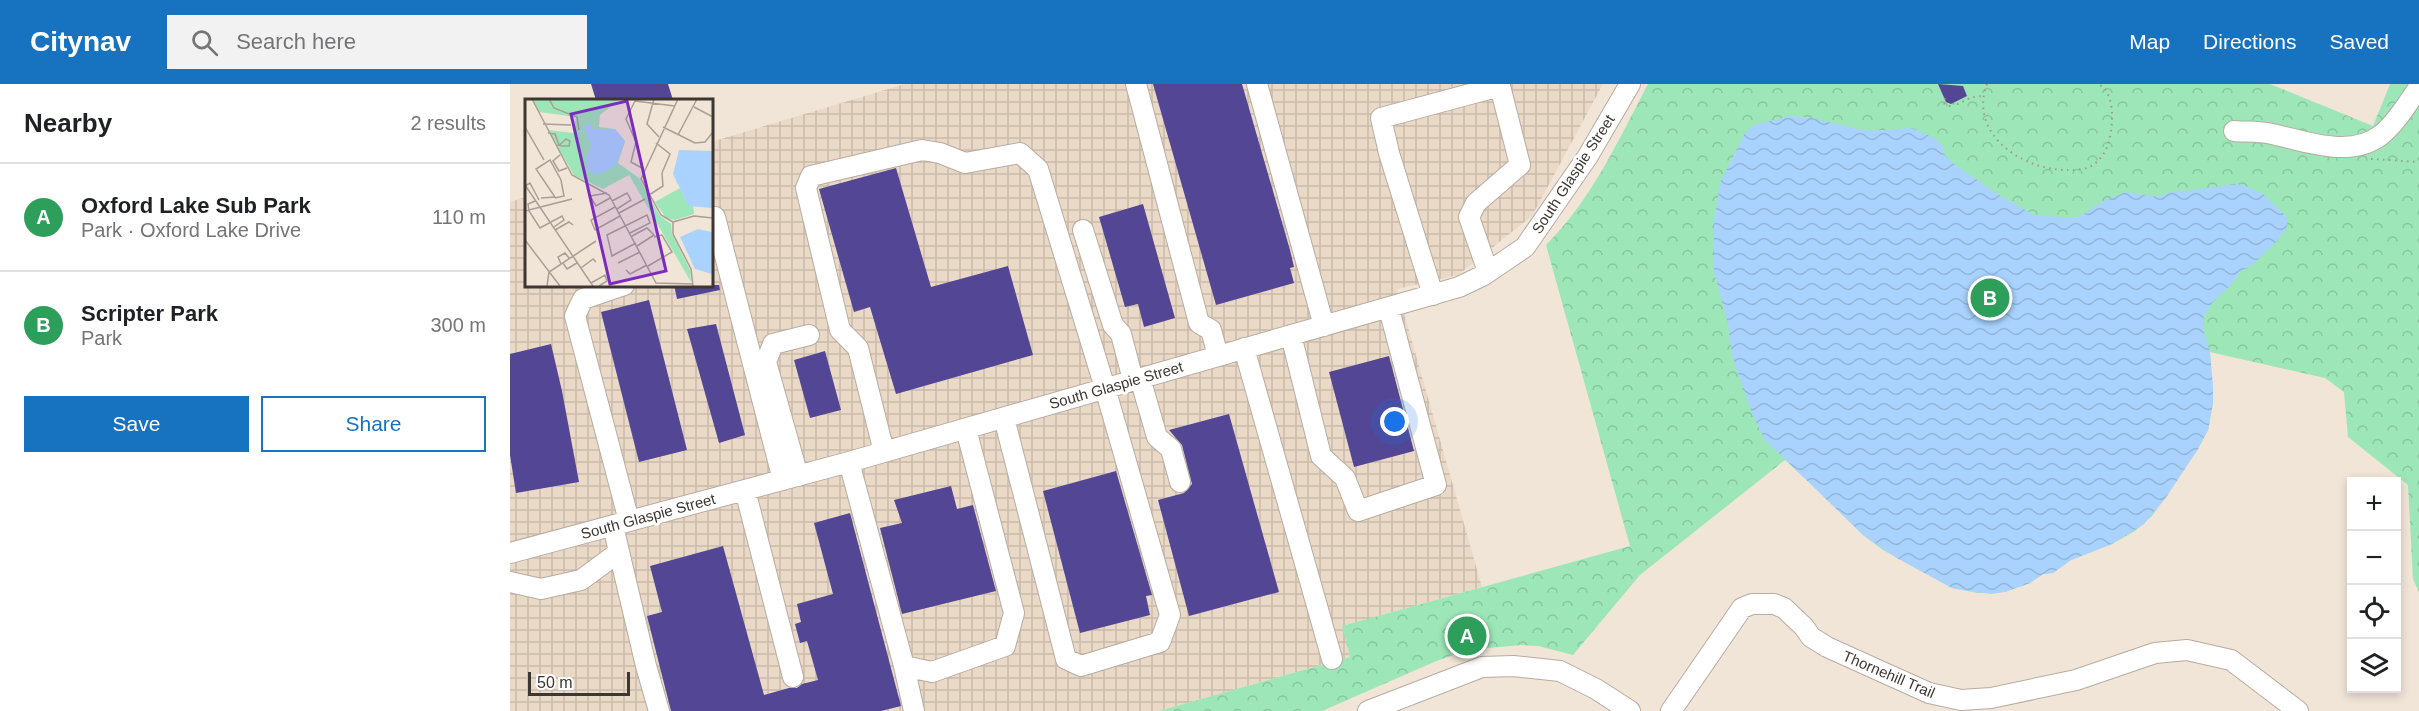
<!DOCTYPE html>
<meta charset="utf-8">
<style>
:root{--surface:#fff;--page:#f2f2f2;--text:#202124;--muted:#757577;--line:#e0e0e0;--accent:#1772bf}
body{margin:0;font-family:Arial,sans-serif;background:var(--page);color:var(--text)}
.controls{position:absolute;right:18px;bottom:18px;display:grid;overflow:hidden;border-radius:0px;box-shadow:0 3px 9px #0003}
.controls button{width:54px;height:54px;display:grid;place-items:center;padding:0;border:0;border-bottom:2px solid var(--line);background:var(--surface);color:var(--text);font:30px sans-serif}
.scale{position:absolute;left:18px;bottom:15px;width:102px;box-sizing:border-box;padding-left:6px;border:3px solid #3c3732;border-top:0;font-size:16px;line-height:21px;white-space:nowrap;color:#3c3732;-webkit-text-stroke:4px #fff;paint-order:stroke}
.you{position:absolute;left:885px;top:338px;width:21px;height:21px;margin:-15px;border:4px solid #fff;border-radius:50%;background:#1a73e8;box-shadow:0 0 0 9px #1a73e833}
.badge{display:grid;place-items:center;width:39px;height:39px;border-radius:50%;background:var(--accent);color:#fff;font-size:20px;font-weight:700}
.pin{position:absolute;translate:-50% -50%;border:3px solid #fff;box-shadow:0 2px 6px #0006}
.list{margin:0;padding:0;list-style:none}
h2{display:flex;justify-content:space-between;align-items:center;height:78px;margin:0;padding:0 24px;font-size:26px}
h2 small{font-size:20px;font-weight:400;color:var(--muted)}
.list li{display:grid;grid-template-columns:39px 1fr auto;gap:18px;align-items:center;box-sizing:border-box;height:108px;padding:0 24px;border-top:2px solid var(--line)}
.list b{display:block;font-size:22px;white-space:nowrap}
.list p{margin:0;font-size:20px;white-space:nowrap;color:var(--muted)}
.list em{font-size:20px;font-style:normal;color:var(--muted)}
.actions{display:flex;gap:12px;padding:18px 24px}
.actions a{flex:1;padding:14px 0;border:2px solid var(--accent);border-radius:0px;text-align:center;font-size:21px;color:var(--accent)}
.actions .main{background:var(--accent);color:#fff}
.icon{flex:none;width:33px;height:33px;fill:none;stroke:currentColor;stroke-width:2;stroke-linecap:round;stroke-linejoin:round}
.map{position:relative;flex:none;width:1909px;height:627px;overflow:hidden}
header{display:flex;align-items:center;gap:36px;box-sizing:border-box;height:84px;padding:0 30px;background:var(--accent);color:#fff}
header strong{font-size:28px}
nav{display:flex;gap:33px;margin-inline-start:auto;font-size:21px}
.search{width:420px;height:54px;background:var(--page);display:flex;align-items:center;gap:15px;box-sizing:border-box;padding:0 21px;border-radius:0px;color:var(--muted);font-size:22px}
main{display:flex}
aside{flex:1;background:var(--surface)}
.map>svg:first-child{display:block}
.industrial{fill:url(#industrial-grid)}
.park{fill:url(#park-crowns)}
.water{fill:url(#water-waves)}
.building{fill:#534695}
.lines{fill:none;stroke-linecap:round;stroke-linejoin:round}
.minor-casing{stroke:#b7aca0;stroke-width:22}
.path{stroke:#a29990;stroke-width:2;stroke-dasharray:1.5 4.5;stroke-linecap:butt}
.minor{stroke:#fff;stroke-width:20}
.labels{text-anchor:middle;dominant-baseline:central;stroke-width:6;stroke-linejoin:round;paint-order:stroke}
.street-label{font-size:15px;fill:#3c3732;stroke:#fff}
.inset-road{fill:none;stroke:#a99f96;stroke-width:1.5}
.view{fill:#7b2cbf;fill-opacity:0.15;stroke:#7b2cbf;stroke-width:3}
.inset-edge{fill:none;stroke:#3c3732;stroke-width:3}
</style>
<header>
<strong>Citynav</strong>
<div class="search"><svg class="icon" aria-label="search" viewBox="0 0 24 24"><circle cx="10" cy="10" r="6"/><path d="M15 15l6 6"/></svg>Search here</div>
<nav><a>Map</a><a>Directions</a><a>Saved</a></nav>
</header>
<main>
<aside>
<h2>Nearby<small>2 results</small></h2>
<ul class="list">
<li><span class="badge" style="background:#2e9e5b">A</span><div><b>Oxford Lake Sub Park</b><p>Park · Oxford Lake Drive</p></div><em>110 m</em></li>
<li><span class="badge" style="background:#2e9e5b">B</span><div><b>Scripter Park</b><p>Park</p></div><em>300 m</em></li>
</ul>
<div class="actions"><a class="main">Save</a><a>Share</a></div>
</aside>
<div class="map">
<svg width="1909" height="627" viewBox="0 0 1909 627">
<defs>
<pattern id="industrial-grid" width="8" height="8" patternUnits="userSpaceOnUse" patternTransform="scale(1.5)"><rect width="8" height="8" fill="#ead9c6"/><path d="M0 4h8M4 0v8" fill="none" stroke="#cabbab"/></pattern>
<pattern id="park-crowns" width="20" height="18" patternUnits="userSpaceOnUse" patternTransform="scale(1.5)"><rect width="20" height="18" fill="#9de6b7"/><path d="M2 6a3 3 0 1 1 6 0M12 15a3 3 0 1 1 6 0" fill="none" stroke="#88c69e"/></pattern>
<pattern id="water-waves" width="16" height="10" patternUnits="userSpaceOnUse" patternTransform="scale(1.5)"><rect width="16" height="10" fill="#a9d3fe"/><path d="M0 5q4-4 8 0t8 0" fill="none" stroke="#92b6da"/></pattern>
</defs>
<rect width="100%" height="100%" fill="#f1e5d8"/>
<path class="industrial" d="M395,0H1093L1022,132L948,191L887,205L972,503L833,542L840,573L649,627H0V118L16,113V201H201V58Z"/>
<path class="park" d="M1138,0H1760L1863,42L1880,0H1909V508L1903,495L1898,401L1838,353L1834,308L1815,294L1700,268L1703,319L1698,346L1688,365L1642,432L1625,447L1602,460L1561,476L1543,489L1533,490L1520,499L1495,508L1468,509L1442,504L1373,466L1353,451L1323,420L1275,376L1130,491L1063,571L1028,562L1011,561L957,566L924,578L812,627H649L840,573L832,542L1120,462L1036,161C1082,115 1108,57 1138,0Z"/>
<path class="water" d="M1280,32L1297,33L1357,47L1400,44L1414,49L1426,55L1433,63L1435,72L1443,79L1489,111L1524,131L1562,134L1571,132L1593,117L1616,108L1648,113L1664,107L1684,106L1724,100L1733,101L1753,110L1774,130L1778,135L1777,143L1767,157L1743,180L1730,188L1721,201L1702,219L1694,232L1693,245L1700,268L1703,302V319L1698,346L1688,365L1655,415L1634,440L1602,460L1561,476L1543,489L1533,490L1520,499L1495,508L1481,510L1452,506L1442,504L1385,473L1353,451L1255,356L1243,332L1222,272L1218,240L1204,188V137L1211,96L1235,49L1244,41Z"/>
<path class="building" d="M81,0H158L163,16H86Z
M643,0H732L780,166L784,183L780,184L784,199L706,221Z
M1428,0L1453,2L1457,12L1441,20L1436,18Z
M386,84L421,203L498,182L523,271L386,310L360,223L344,228L309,105Z
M633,120L665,234L634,243L628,220L615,223L589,133Z
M164,201H209L210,206L167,215Z
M139,216L177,366L129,378L91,228Z
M206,240L235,351L209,359L177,245Z
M41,260L52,307L69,398L6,409L0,371V270Z
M315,267L331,326L300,334L284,276Z
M879,272L904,367L844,383L819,288Z
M719,330L769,508L679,532L648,416L674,409L682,400L672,361L659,346Z
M606,387L642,511L636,512L640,531L570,549L533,407Z
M441,402L447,425L463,421L486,507L392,530L370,444L392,439L384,416Z
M340,429L391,622L371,627H161L137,532L152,528L140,482L213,462L254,611L279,604H287L292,600L308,596L297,557L290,559L285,540L291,538L287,520L323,510L304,439Z"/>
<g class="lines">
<defs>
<path id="minor" d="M626,0L689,239L701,246L708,272
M747,0L814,242
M1724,47C1736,48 1750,47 1762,50C1795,57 1840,75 1871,51C1886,39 1898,19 1909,3
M205,133L273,396
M573,146L603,241L611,250L623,296
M114,201L73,215L65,232L119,437
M923,211L879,69L871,34L990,2L1010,81L966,119L959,133L978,188
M781,251L811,372L835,394L848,427L926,401L879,225
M734,264L822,575
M630,294L647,353L661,365L670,398
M374,368L348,264L330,246L296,104L301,92L412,66L430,69L455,79L510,69L528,85L595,304L660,531L650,558L571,582L556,575L494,334
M339,378L394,582L422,588L495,562L504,529L456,345
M288,392L256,278L263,260L299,251
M235,406L283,593
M103,442L136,582L149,627
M0,469L339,378L949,203L974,191L1015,163L1078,72L1120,0
M0,498L31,505L71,496L109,468
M394,582L404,627
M858,627L972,583L1003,582L1050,587L1086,605L1120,627
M1161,627L1232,524L1242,520H1264L1274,524L1294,543L1301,553L1317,563L1419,609L1451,616L1481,614L1566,596L1645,569L1677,566L1721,576L1788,627"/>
</defs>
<use href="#minor" class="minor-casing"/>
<path class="path" d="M1477,0C1458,50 1512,86 1557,86C1565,86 1576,86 1583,81C1599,70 1602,49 1602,31C1602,20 1599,5 1588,0
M1435,14L1433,19L1442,23L1444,18L1448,20L1462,13L1473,12
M1861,75L1909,78"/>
<use href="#minor" class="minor"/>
</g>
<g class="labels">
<g class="street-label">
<text transform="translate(1063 90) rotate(-57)">South Glaspie Street</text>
<text transform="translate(606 301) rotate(-16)">South Glaspie Street</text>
<text transform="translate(138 432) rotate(-15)">South Glaspie Street</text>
<text transform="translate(1379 590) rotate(23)">Thornehill Trail</text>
</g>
</g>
<g transform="translate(15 15)">
<rect width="188" height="188" fill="#f1e5d8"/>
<path d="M7,0H95L75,16L74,28L90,30L100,42L93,64L114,79L135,117L146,125L147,135L165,171L166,183L104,76L78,90L49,76L23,31L48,34L51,18L14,13ZM155,89L161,102L168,105L169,115L150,121L141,119L130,103Z" fill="#9de6b7"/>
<path d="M62,24L71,30H90L100,43L91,66L77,74L69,75L62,70L61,58L66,47L59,30ZM154,51L187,52V109L164,107L161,102L148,75ZM173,130L187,133V175L170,170L155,138Z" fill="#a9d3fe"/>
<path class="inset-road" d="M7,0L47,76L84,96L131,184L168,185M24,0L29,9L52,18L54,31M111,0L101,20L111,43L106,63L119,70M129,0L122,25L134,38M153,0L116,80L136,116L148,123V135L166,170L168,187M110,2L150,7M169,8L188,18M18,25L46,26M0,28L19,61M138,28L170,44L180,43L188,33M23,34L30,35L34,46L37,47H44L45,42L41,40L39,42L34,46L31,47M153,36L172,0M35,56L28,62L34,72L42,69M0,86L68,187M0,87L5,84L14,101M82,94L65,97L71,107L85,99M124,96L138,87L137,74L145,55L131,44M16,99L30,98L11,70L25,61L36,81L39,97L30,99M10,102L3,105L4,112L15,129L37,117L39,121L29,128M87,102L102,94L106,101L92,110M90,108L66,121L70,131L95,117M0,112L47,100M94,114L120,100M148,123L169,117L188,119M30,131L44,123L48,126M105,134L125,124L122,116L82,136L87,157L111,144M107,137L122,129L129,136L112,147M0,141L35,187M38,164L42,170L52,164M93,164L115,153M36,165L33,158L40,154L44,159M123,167L147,153L137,136L129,138M56,169L68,160L71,163M101,171L105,175L122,166M66,184L80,176L82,182L74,187M22,187L24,173L71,142"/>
<path class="view" d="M102,2L141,172L85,185L46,15Z"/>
<rect width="188" height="188" class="inset-edge"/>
</g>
</svg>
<div class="controls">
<button>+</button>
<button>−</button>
<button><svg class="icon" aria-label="locate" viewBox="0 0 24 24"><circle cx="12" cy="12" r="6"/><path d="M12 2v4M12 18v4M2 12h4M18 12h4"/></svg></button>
<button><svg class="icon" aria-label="layers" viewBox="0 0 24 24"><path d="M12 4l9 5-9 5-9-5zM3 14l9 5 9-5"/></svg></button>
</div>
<div class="scale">50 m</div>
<div class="you"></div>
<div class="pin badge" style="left:957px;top:552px;background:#2e9e5b">A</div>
<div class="pin badge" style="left:1480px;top:214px;background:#2e9e5b">B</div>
</div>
</main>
